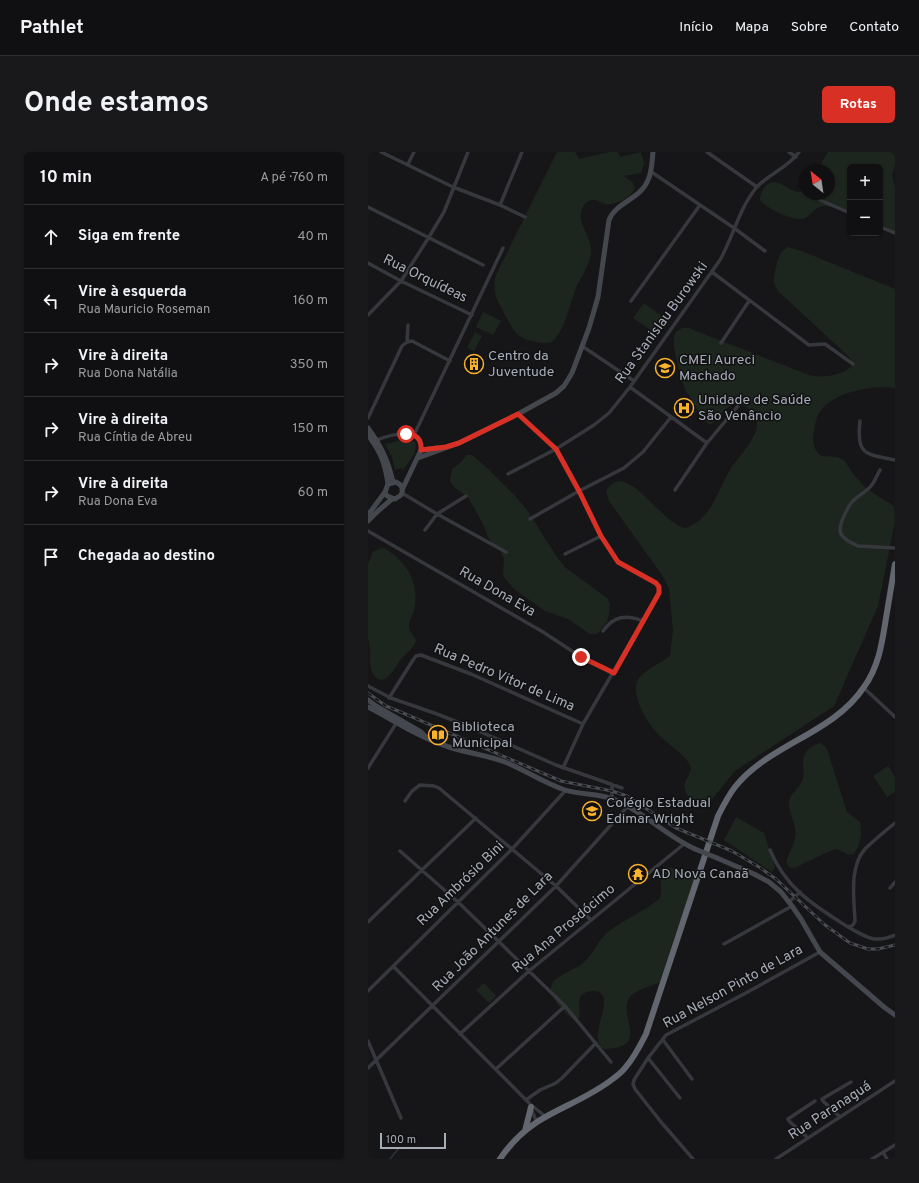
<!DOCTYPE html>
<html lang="pt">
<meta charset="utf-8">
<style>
:root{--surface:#101012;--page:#19191b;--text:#f1f3f6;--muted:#9c9d9f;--line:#303032;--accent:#d93025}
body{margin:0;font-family:Overpass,sans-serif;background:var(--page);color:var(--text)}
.controls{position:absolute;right:12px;top:12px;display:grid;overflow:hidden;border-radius:6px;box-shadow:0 1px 3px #0004}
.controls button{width:36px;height:36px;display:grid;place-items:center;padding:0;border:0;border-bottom:1px solid var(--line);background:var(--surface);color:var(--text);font:20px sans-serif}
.compass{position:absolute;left:431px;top:12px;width:36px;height:36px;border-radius:50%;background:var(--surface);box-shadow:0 1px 3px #0004;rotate:330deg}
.scale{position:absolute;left:12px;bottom:10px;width:66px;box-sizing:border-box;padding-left:4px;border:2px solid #a7adb8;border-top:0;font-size:11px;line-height:14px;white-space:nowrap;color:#a7adb8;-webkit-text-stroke:3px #111113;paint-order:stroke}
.stop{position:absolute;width:12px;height:12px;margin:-9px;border:3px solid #d93025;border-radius:50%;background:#fff}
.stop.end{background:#d93025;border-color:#fff;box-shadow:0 1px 4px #0008}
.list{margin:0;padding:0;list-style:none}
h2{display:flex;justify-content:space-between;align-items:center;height:52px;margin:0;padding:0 16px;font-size:17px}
h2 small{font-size:13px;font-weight:400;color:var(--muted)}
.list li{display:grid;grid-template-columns:26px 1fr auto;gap:12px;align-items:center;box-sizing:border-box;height:64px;padding:0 16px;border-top:1px solid var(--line)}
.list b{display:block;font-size:15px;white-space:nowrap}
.list p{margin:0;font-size:13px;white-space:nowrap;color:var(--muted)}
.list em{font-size:13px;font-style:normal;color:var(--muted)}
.icon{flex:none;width:22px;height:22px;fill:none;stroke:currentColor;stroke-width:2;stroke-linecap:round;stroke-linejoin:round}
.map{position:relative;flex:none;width:527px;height:1007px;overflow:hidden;border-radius:6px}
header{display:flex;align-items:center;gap:24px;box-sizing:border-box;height:56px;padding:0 20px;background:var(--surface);border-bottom:1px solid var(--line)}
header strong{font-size:19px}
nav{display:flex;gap:22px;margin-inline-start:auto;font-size:14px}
.intro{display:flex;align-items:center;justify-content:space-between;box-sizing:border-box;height:96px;padding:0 24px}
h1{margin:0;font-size:28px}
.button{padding:10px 18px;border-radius:6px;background:var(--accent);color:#fff;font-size:14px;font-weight:700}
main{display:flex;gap:24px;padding:0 24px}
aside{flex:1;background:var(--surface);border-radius:6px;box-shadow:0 1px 3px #0004}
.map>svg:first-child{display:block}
.green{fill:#1d261e}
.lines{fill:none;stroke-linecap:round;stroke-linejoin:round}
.stream{stroke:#2b353c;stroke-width:1.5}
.street{stroke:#36383d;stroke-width:3.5}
.secondary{stroke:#44474d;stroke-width:5}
.highway{stroke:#62666e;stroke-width:6}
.rail-casing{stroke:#494c52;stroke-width:3}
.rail{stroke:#111113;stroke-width:1.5;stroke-dasharray:4.5;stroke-linecap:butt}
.secondary-bridge{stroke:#44474d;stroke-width:5}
.route{stroke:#d93025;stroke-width:5}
.labels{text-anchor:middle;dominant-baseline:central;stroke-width:3;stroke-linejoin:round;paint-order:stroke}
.street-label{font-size:14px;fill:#a7adb8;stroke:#111113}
.poi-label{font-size:14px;fill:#a7adb8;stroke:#111113;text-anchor:start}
</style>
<header>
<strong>Pathlet</strong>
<nav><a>Início</a><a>Mapa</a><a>Sobre</a><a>Contato</a></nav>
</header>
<div class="intro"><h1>Onde estamos</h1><a class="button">Rotas</a></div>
<main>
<aside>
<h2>10 min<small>A pé · 760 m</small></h2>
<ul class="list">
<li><svg class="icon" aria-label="ahead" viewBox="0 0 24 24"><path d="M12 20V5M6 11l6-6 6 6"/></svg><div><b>Siga em frente</b></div><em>40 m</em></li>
<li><svg class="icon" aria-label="left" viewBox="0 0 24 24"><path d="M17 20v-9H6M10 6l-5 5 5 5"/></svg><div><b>Vire à esquerda</b><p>Rua Mauricio Roseman</p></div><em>160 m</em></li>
<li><svg class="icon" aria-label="right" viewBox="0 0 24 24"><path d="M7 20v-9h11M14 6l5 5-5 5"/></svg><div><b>Vire à direita</b><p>Rua Dona Natália</p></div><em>350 m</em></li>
<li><svg class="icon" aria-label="right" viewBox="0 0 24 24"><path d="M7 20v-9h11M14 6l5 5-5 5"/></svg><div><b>Vire à direita</b><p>Rua Cíntia de Abreu</p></div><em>150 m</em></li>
<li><svg class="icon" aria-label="right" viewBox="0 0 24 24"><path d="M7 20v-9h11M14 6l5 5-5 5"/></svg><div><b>Vire à direita</b><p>Rua Dona Eva</p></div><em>60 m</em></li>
<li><svg class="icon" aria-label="arrive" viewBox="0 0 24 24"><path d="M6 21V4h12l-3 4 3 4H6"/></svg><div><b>Chegada ao destino</b></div></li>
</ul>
</aside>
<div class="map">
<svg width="527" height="1007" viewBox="0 0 527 1007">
<rect width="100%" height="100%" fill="#161618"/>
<path class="green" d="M189,0H207L211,7L242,0H249L253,5L273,0L276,11L273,21L256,24L265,31L267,36C263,45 247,54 237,52C233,51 229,48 226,48C222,48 217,50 216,53C206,70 222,81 223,97C224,110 213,124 208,136C202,151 197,178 185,189C179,193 170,190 164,189C147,185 145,177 137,163C130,148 123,141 128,123Z
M460,0H527V13L524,23L527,35V80L512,74V15H482V62C475,59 463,53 455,54C447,55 443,63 437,66C428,71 398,56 392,48C392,43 393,41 396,36C406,22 418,37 429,40L435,39L437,37V42H461V18H449Z
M420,95L436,100L527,137V236C504,233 464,240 451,261C448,266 447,273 446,279C444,289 445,297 453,304L469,305L476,308L486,323L496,334L505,341L526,354L527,369L510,454L466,554L367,619L341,651C335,653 330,652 325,648C304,631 329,624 321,611C313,600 301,593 292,584C280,572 259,540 272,525C280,516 293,511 302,504L305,479L301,436L294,423L241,349L238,339C242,333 248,327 256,330C276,336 298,373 318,376C344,367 350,337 363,316C371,304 391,285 389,269C388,263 383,258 378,255C373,252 369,250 364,253C356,256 351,266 344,272H341L333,266L327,253L318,239L313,227L306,196V184L308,180L314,176H321L328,179L431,219C436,221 442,224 447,224C458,226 476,222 484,214V209L480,204L410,139L406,131V124L410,107L414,99Z
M276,151L296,166L286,180L265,166Z
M115,160L133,169L125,183L108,175Z
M107,180L114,184L106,199L99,196Z
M40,287L47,290C51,300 40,310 35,318L33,316L27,318L24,305L17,292Z
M99,303H104L120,317L148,345L159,358L189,405L198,416L239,446L242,452L241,462L239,470L231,480L228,482H222L200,467L177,459L146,437L136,425L135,420L136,407L133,400L121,387L115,372L100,345L86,335L82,329L84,317L91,312Z
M14,396C19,397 21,399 25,402C41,414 50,433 47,453C47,461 41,467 41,474C41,479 46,484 48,488C46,497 39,500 33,507C27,514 17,539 5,522C0,513 4,497 0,486V412L5,400Z
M452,591L457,594L460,600L479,660L492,670C494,682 493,691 486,702L481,703L469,697L462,699L426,716L421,715L418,710C420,702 425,695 427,687C430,675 422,665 421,653C420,642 432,637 435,626C437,618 433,609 437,602C440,596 446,593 452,591Z
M520,614L527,625V640L519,645L505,624Z
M368,665L396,681L407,715L404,720L356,688Z
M299,715C309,718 322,719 328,728L308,780L292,830C284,835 265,837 260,848C252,867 282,896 236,897C223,890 235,864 236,853C238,837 223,836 213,843C209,851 213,859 211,866L207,868C198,863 178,843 184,832C187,824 206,818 214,812C225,803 230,788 241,779C257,767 277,759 292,746C296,733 288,726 299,715Z
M116,831L128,844L121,851L108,838Z"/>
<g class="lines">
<path class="stream" d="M22,1007L31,996"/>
<path class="street" d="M13,0L85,35L132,53L157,65
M339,0L389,35
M421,0L428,5
M40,12L46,0
M282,19L366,76L397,99
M452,48L482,61
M132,53L154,0
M0,55L115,113
M512,75L527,81
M0,111L33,129L104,163
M344,120L441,193L457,192L485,212
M263,149L332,53
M0,163L33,129L61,85L76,60L100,0
M39,190L40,173
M353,191L381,149
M214,194L266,229
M262,235L339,291
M150,262L188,297L211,339L233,384L250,410L288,431L291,435V441L215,572L195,616
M0,266L34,194L39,190L44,189L82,209
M492,269C488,303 497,302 527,308
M46,283L135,96
M9,288C22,283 57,272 53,298
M512,318C509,323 507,329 503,334C498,340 491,343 486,348C481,352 479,358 476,364C468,381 472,386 490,394L527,396
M140,322L188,297L226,273L241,261L262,235L352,108C365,85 371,57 388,36C400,22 420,16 431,0
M307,338L339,291L370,254
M34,341L69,362L138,400
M162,367L211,339L256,316L275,300L303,265
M57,378L69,362L98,344
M0,379L175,480L213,505L246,521
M197,402L233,384
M235,479C246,464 258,462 275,469
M0,534L23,546L69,562L97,573L188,613L254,636
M496,536L527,565
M21,546L45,508L48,504L53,503L103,522L215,572
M0,616L29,570
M244,646V632
M37,649L44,639L52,633L66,634L71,636L188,734L223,768
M402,698C418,737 447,754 480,775L485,773L487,769C486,746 481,715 497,697C506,688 517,679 527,671
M32,699L90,750L197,854L243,910
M522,736L527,730
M421,750L432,740
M0,770L108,666
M480,775C499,785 505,792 527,783
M356,792L424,754
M25,814L162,952L178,965
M0,839L145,696L198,638
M92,882L161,819L316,692
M295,888L324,927
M0,889L33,966
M280,906L312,946
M0,916L188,734L260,654
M128,917L197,854
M158,948L172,938L188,931L194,926L228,891
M163,957L169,970
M472,965L455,949L454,947L483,930
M440,986L421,969L420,967L447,949
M515,1000L519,1007
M325,1007L293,970L267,937L265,932L266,928L280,906L298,883L376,842L452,800
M408,1007L527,929
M504,1007L527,993"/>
<path class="secondary" d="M0,276C13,294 20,308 25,330
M0,283C13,301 17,311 20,332
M50,306L91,291L150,262L188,241L196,234L204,221L221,176L230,145L241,68C248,50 273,47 280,28C284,20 284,9 285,0
M34,338L53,298L69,296
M0,363L17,340L20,332L28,330C34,333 36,337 33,343L27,347L19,344L17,340
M0,369L10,359L24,347
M0,548L8,554L53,580L58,585
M0,555C27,569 52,586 81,595C99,601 119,603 137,610C157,618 176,631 197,638C213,643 230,641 245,647C275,659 298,684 327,697
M349,706L386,722L401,730L413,740L424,754L433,767L452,800L516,855L527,863"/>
<path class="highway" d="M157,979L163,955
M132,1007C142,992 154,980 169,970C194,954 221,946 246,926C250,923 254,920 257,916C266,906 272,894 278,882L350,664C355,654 360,644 367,635C401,592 465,582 496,535C511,514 514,491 518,466C521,448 524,430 527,412"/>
<defs>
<path id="rail" d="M0,541L18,554L35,561L193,629L244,639L259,644L308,676L364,699L391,715L408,727L457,773L482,791L500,797H510L527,793"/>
</defs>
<use href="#rail" class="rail-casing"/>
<use href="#rail" class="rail"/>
<path class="secondary-bridge" d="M327,697L349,706"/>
</g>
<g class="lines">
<path class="route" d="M38,282C48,281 54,288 53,298L78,295L91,291L150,262L188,297L211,339L233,384L250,410L288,431L291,435V441L246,521L213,505"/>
</g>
<defs>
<symbol id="building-ring" viewBox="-11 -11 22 22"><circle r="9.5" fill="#111113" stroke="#fab12b" stroke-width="1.5"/><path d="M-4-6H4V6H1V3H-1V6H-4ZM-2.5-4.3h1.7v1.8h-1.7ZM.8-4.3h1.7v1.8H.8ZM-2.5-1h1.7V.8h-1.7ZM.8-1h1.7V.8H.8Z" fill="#fab12b"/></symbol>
<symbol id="school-ring" viewBox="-11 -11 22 22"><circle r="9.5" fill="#111113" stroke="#fab12b" stroke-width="1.5"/><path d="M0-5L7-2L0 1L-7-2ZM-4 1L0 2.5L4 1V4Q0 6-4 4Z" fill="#fab12b"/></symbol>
<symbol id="hospital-ring" viewBox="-11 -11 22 22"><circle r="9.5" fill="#111113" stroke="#fab12b" stroke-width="1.5"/><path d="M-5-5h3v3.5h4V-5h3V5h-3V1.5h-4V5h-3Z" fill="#fab12b"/></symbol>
<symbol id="library-ring" viewBox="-11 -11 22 22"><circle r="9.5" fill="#111113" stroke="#fab12b" stroke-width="1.5"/><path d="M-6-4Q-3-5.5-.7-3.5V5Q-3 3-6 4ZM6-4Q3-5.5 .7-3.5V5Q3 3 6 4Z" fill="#fab12b"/></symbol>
<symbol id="temple-ring" viewBox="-11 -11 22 22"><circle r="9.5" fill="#111113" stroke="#fab12b" stroke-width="1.5"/><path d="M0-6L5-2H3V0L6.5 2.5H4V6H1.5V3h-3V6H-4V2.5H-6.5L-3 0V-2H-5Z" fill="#fab12b"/></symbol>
</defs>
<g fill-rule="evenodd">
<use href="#building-ring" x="95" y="201" width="22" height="22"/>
<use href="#school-ring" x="286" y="205" width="22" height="22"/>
<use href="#hospital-ring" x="305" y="245" width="22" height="22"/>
<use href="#library-ring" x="59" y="572" width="22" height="22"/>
<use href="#school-ring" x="213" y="648" width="22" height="22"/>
<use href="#temple-ring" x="259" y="711" width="22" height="22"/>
</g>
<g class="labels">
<g class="street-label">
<text transform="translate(57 127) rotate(26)">Rua Orquídeas</text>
<text transform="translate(294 171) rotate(-54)">Rua Stanislau Burowski</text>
<text transform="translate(129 440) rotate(30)">Rua Dona Eva</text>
<text transform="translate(136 526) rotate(23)">Rua Pedro Vitor de Lima</text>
<text transform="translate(93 732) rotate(-44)">Rua Ambrósio Bini</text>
<text transform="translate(196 777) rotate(-40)">Rua Ana Prosdócimo</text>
<text transform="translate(125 780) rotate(-45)">Rua João Antunes de Lara</text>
<text transform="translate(365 835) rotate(-29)">Rua Nelson Pinto de Lara</text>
<text transform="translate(462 959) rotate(-33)">Rua Paranaguá</text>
</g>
<g class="poi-label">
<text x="120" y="204">Centro da<tspan x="120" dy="16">Juventude</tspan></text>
<text x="311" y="208">CMEI Aureci<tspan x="311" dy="16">Machado</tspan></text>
<text x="330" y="248">Unidade de Saúde<tspan x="330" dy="16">São Venâncio</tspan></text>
<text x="84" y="575">Biblioteca<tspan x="84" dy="16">Municipal</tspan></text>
<text x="238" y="651">Colégio Estadual<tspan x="238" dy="16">Edimar Wright</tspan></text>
<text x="284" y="722">AD Nova Canaã</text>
</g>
</g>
</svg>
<div class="controls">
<button>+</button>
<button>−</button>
</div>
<svg class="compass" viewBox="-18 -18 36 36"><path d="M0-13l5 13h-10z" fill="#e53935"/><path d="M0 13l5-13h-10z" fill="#9c9d9f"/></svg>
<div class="scale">100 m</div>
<div class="stop" style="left:38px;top:282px"></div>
<div class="stop end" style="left:213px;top:505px"></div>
</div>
</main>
